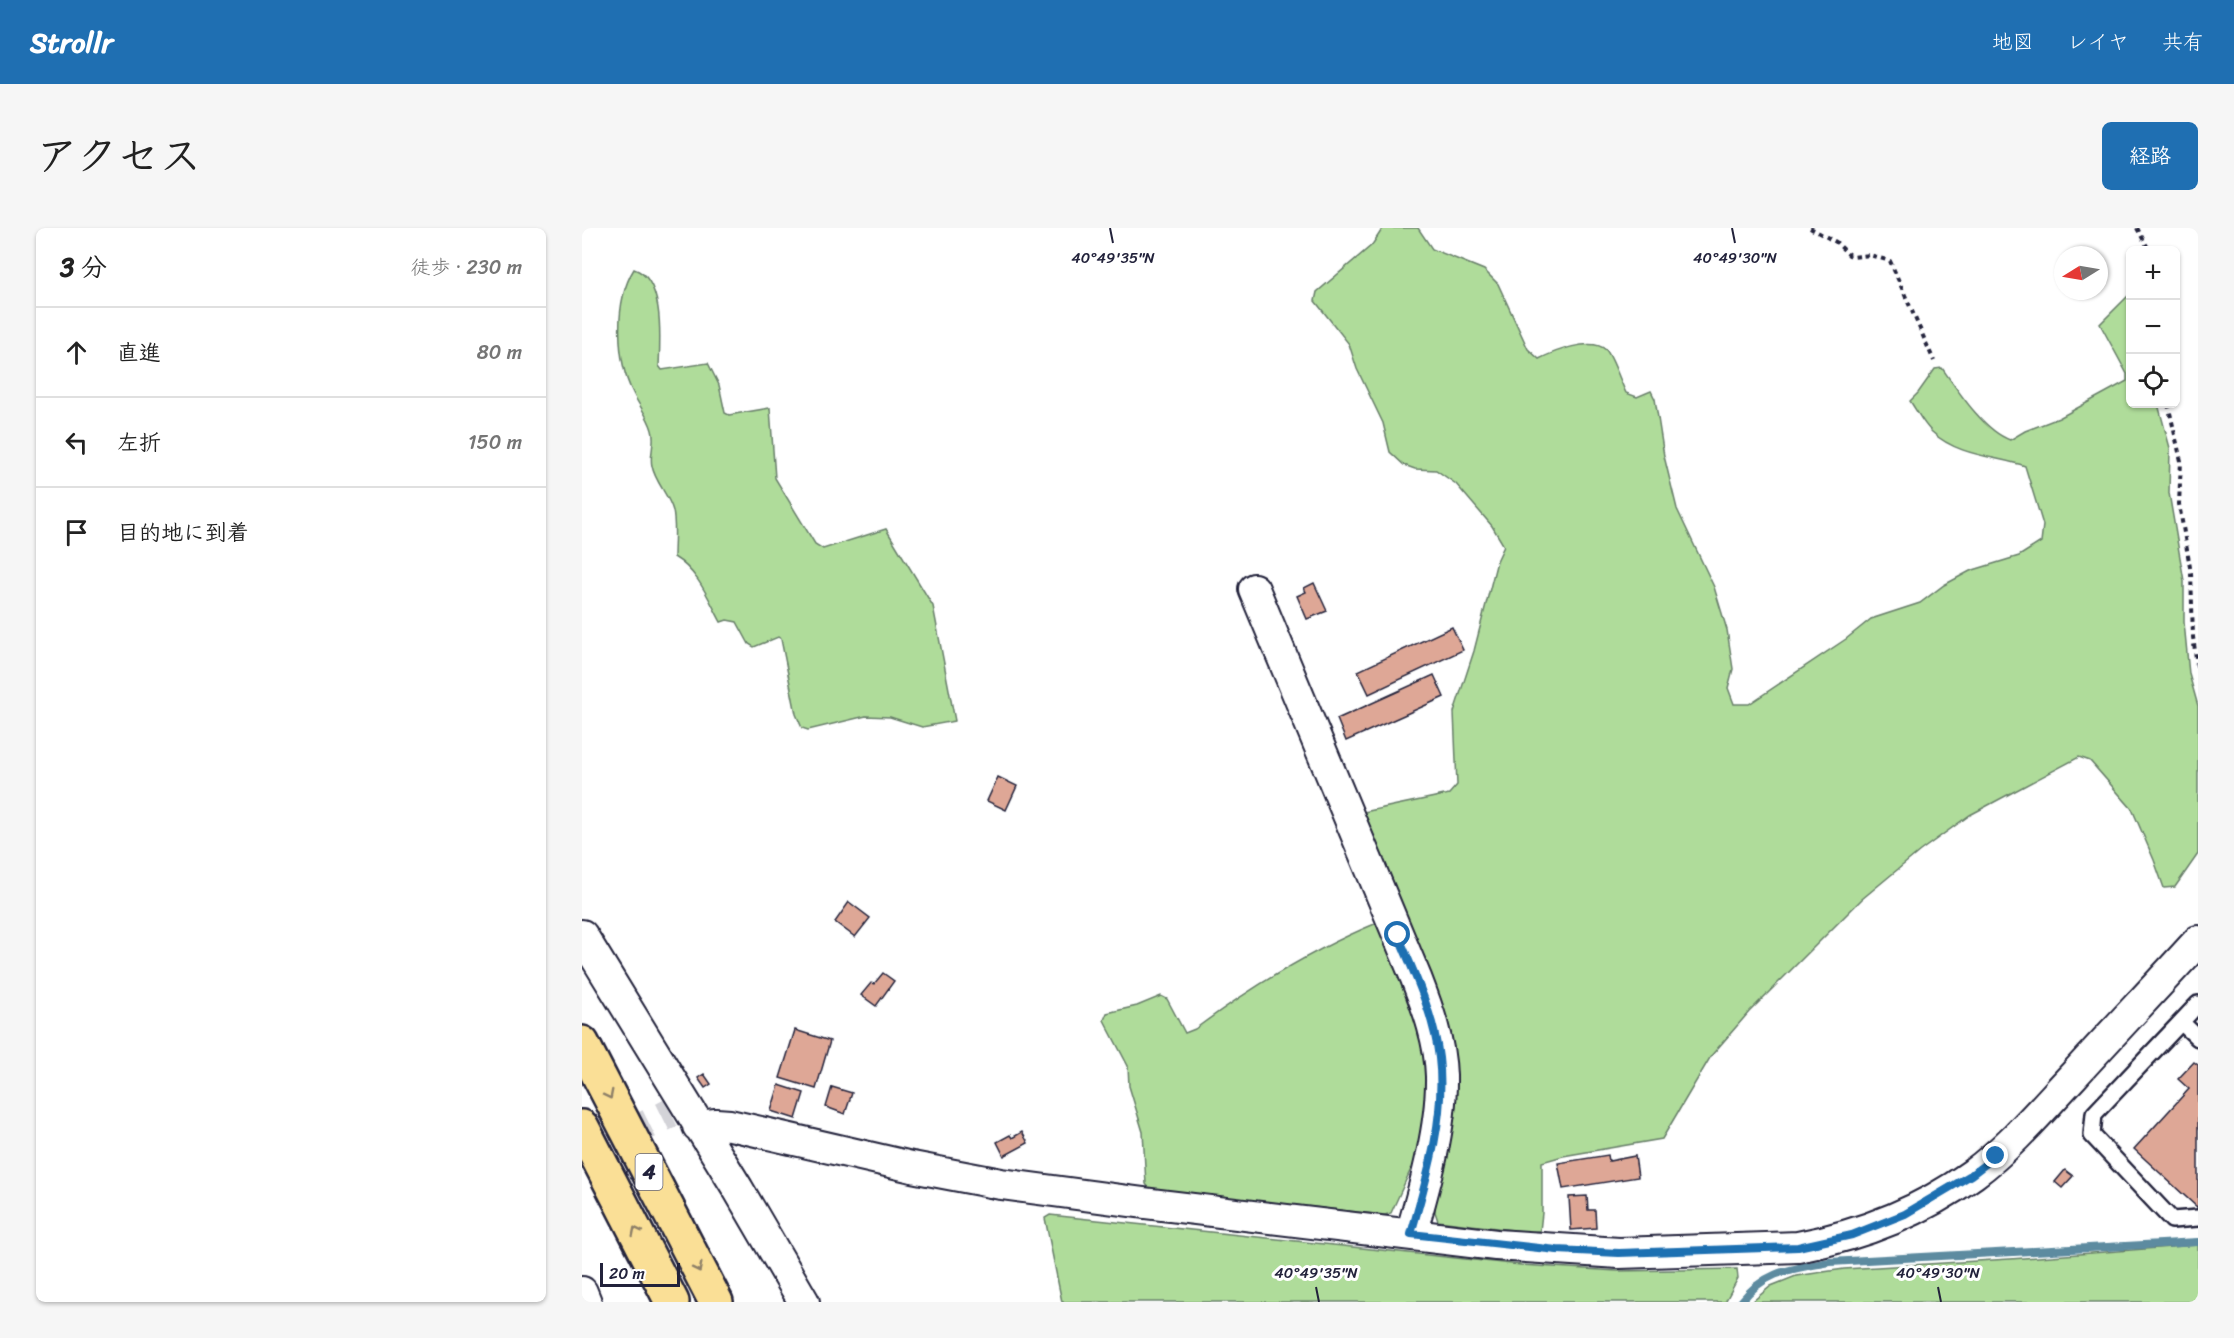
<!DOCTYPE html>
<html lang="ja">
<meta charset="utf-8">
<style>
:root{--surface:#fff;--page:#f6f6f6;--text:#222;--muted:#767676;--line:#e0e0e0;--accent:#1f6fb2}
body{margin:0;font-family:Sriracha,"Klee One",sans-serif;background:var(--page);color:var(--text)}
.controls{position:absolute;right:18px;top:18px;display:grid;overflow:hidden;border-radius:9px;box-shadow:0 2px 4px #0004}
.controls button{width:54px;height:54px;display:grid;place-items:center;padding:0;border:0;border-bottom:2px solid var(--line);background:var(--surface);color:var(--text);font:30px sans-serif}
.compass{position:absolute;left:1472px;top:18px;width:54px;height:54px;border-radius:50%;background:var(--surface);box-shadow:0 2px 4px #0004;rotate:259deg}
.scale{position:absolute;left:18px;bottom:15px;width:80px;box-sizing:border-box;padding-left:6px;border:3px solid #22223b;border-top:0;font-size:16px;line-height:21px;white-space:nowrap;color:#22223b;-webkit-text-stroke:4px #fff;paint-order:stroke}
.stop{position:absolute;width:18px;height:18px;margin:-14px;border:4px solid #1f6fb2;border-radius:50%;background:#fff}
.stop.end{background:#1f6fb2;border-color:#fff;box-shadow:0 2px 6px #0008}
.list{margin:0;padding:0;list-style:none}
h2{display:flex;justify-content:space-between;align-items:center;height:78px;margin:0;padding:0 24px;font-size:26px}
h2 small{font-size:20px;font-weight:400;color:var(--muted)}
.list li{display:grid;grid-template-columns:39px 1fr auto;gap:18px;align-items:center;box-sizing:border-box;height:90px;padding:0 24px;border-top:2px solid var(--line)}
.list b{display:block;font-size:22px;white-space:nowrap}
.list em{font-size:20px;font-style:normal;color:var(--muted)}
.icon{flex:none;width:33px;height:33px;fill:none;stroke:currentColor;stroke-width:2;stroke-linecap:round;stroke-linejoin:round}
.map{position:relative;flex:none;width:1616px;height:1074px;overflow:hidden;border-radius:9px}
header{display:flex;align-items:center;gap:36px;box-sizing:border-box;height:84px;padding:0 30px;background:var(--accent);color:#fff}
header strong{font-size:28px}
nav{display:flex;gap:33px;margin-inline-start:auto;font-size:21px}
.intro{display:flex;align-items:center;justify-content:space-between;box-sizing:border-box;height:144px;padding:0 36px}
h1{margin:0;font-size:42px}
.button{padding:15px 27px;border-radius:9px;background:var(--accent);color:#fff;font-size:21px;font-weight:700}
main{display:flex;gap:36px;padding:0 36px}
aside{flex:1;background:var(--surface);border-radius:9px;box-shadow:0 2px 4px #0004}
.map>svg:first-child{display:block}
.green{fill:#afdc9a;stroke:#687f6a;stroke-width:1.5}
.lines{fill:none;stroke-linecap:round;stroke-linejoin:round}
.stream{stroke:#5d8ba0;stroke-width:8}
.building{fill:#dea796;stroke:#22223b;stroke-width:1.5}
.street-tunnel{stroke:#d3d3d8;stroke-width:30;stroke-dasharray:30 15;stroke-linecap:butt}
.lane-casing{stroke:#22223b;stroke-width:20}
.street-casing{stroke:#22223b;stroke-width:34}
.highway-casing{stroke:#22223b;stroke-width:38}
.path{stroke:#22223b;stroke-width:4;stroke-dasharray:4.5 4.5;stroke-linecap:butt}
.lane{stroke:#fff;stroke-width:15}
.street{stroke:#fff;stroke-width:30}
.highway{stroke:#fadf96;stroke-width:33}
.oneway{stroke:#8e8068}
.route{stroke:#1f6fb2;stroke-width:8}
.ticks{fill:none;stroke:#22223b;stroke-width:2}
.labels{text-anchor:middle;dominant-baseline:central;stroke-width:6;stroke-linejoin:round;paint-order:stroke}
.shield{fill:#fff;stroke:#646476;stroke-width:1.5}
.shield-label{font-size:21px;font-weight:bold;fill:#22223b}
.ticks-label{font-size:15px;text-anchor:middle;fill:#22223b;stroke:#fff;stroke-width:6;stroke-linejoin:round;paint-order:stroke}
</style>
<header>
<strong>Strollr</strong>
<nav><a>地図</a><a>レイヤ</a><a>共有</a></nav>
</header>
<div class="intro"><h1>アクセス</h1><a class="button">経路</a></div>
<main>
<aside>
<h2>3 分<small>徒歩 · 230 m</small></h2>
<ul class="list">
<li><svg class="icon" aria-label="ahead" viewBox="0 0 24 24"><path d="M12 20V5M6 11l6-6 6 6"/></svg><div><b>直進</b></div><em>80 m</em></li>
<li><svg class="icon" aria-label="left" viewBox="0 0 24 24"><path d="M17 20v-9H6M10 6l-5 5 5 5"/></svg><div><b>左折</b></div><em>150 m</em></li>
<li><svg class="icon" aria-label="arrive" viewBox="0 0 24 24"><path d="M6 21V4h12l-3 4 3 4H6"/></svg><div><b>目的地に到着</b></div></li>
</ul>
</aside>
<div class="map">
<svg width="1616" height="1074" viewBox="0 0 1616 1074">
<rect width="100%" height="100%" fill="#fff"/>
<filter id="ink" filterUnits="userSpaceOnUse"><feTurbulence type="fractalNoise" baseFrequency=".0167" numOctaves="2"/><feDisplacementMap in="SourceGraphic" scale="12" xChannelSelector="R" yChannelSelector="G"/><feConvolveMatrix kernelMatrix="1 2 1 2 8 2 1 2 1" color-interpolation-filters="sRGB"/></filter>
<g filter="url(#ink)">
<path class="green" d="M801,0H836L850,21L902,42L916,56L946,121L957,131C971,124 1010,108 1024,122C1030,128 1039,155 1044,165L1055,169L1069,163L1073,171L1082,228L1095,281L1132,359L1145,402L1151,441L1146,460L1152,476H1167L1264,411L1289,391L1338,375L1362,357L1388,343L1437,328L1459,314L1461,297L1443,238C1412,228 1376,228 1350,204C1341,196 1335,183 1328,173L1336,165L1353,141L1360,140C1376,163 1402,203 1428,212L1443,203L1477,190L1545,153V146L1518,96L1548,66V176H1576L1588,220L1587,265L1602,353V394L1607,446L1616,478V626L1593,659L1582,660L1572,632L1550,581L1508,533L1497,529L1388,587L1338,623L1280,671L1167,784L1129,828L1080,911L981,928L960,934V985L958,1003L948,1004L856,993L853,984L859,905L865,874L776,590L782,584L867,566L875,557L872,484L892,423L915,333L922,318L910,298L874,256L854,242L833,241L822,237L808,224L801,195L775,141L767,116L733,73L735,64L790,17Z
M52,41C83,51 78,112 77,138L80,142L126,135L137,157L143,185L147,187L188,180L193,250L233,316L241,321L304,301L351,378L373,493L340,499L308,489L284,488L226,502L220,500L214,486L199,411L196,409L172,419L167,416L155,394L145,392L139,394C126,370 116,343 92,329C92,315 94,297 91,283C87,267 73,254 70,238C67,226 74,214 70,202C66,188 57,178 51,165C34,132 32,73 52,41Z
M795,695L801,699L843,820L845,855L839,936L829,941L809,985L803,987L568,961L564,956L561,904L547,858L546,838L522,792L525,785L555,778L579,768L585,771L603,805L613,801C670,759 729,722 795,695Z
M468,987L939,1037L1035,1043L1155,1041L1156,1050L1143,1074H480L463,990Z
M1616,1017V1074H1170L1189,1058L1214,1048L1262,1041L1428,1031Z"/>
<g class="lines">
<path class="stream" d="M1159,1074C1183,1042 1211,1041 1248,1034L1616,1014"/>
</g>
<path class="building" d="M732,355L745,383L725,391L715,368L724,364L722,360Z
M870,399L881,422L787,466L776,443Z
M852,447L862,469L764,513L755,491Z
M416,549L435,558L424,582L405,573Z
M267,674L288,690L273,709L253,694Z
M301,745L312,753L294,778L279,767L289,755L292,756Z
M213,802L248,813L234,861L198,850Z
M1612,834L1616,837V980L1552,921L1607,861L1596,851Z
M122,846L129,856L123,860L116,850Z
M197,857L222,865L214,891L189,883Z
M250,859L270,865L263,886L244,879Z
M440,904L446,915L422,928L415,914L428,907L430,910Z
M1026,927L1027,933L1053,928L1056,949L981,961L976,935Z
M1483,942L1491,948L1480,960L1473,954Z
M1005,968L1006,982H1013L1014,1000L989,1002L987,969Z"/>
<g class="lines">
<path class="street-tunnel" d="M0,929L89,885"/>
<defs>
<path id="lane" d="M1616,776L1512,886L1510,907L1590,992L1616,990
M1599,794L1616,810"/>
<path id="street" d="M672,361L834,750C846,781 858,814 859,848C860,898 843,958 829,1006
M0,707L156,961L222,1074
M116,898L134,896L148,897L330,939L419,956L562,975L914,1017L1037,1025L1216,1019C1279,1007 1339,984 1391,946C1429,918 1460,881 1492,847C1533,802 1575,758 1616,713
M0,1064L4,1074"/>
<path id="highway" d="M0,815L134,1074
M0,899L90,1074"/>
</defs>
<use href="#lane" class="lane-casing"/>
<use href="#street" class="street-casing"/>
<use href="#highway" class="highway-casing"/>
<path class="path" d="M1228,0L1254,14L1267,27L1271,29L1288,27L1308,33L1352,133
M1555,0L1567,22
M1586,176L1599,233L1597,276L1609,345L1611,409L1616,444"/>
<use href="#lane" class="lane"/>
<use href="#street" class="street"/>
<use href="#highway" class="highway"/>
</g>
<defs><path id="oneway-chevron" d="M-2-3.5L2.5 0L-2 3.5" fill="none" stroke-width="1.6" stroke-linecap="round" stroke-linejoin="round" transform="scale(1.5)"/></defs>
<g class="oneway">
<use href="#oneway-chevron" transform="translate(27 867) rotate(63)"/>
<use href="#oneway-chevron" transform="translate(54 1003) rotate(-117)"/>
<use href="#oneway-chevron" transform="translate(116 1040) rotate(63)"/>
</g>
</g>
<g class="lines" filter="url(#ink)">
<path class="route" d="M816,707C833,747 852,787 857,830C864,888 845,950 829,1006L975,1022L1037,1025L1216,1019L1270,1007L1323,986L1389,947L1414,928"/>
</g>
<path class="ticks" d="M528,0L531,15M1150,0L1153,15M734,1059L737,1074M1356,1059L1359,1074"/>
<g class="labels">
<rect class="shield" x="53.5" y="926" width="27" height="36" rx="4.5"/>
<g class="shield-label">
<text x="67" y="944">4</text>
</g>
</g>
<g class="ticks-label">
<text x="531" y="35">40°49'35"N</text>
<text x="1153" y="35">40°49'30"N</text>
<text x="734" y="1050">40°49'35"N</text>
<text x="1356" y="1050">40°49'30"N</text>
</g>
</svg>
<div class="controls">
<button>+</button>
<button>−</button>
<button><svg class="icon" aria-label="locate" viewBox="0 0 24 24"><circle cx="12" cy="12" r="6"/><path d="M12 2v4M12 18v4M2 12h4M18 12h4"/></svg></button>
</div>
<svg class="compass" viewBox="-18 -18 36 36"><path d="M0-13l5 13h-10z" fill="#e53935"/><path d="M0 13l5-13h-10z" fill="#767676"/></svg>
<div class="scale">20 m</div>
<div class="stop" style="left:816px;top:707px"></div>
<div class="stop end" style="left:1414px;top:928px"></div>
</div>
</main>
